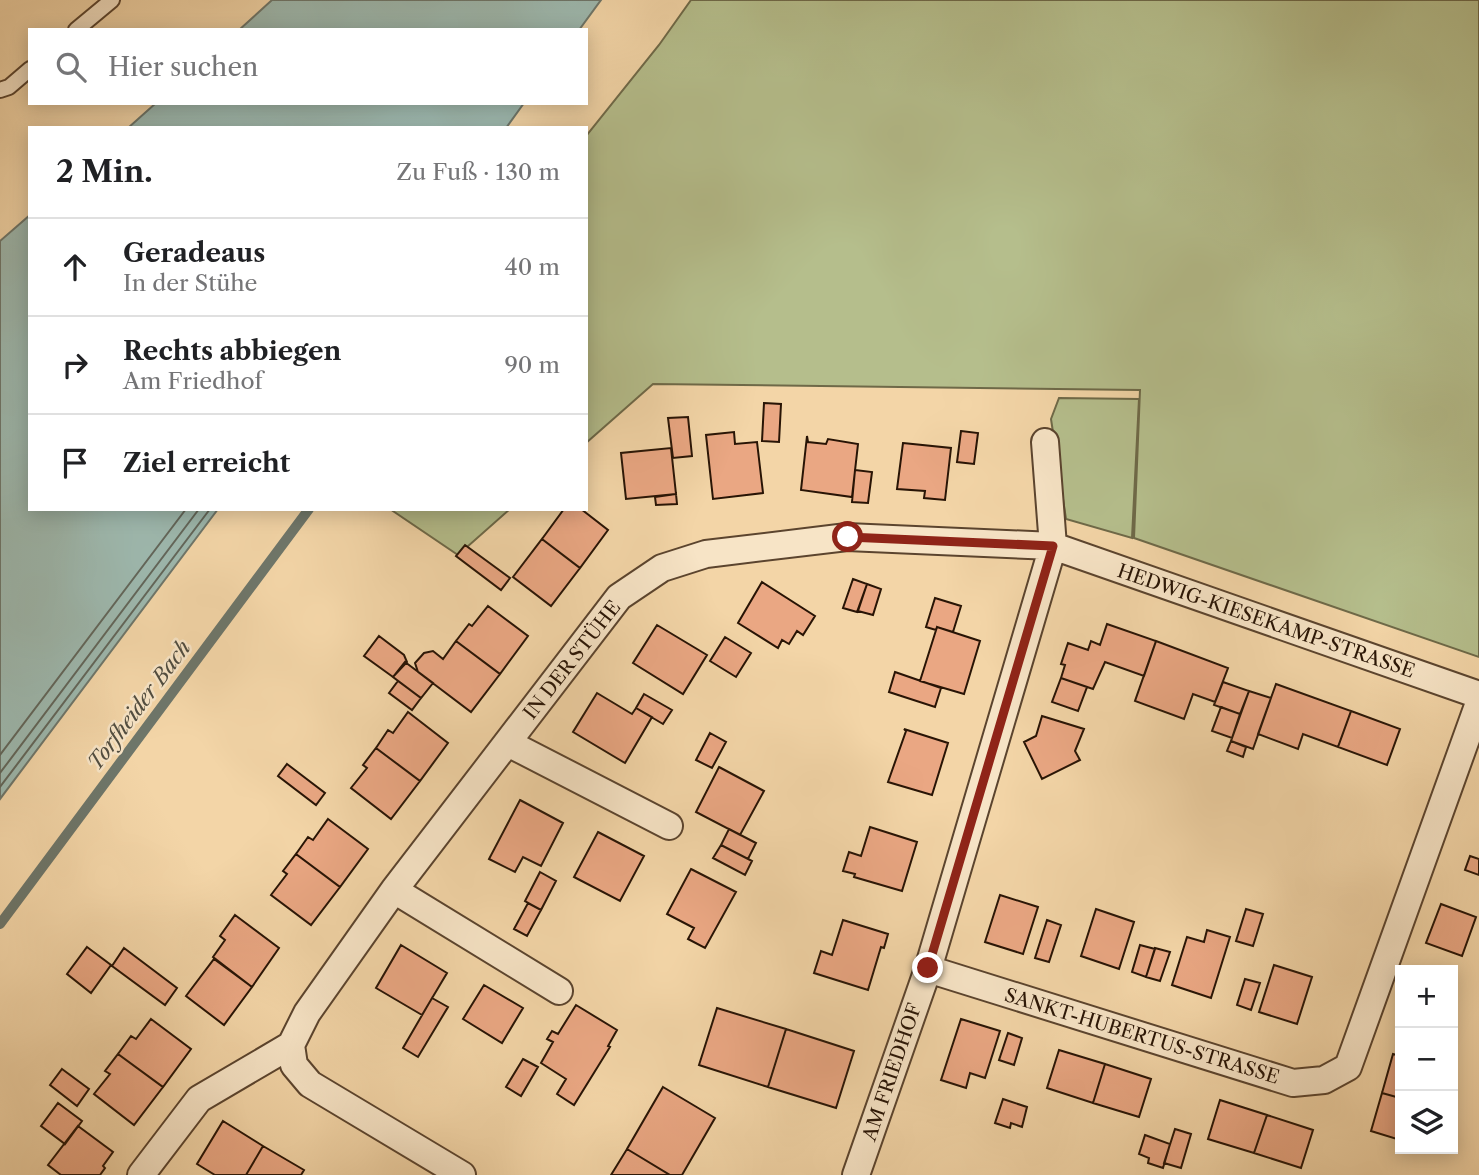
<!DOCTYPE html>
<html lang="de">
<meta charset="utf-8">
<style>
:root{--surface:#fff;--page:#f6f6f6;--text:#202124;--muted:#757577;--line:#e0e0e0}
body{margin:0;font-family:"Libre Caslon Text",serif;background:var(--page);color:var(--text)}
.controls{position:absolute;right:21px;bottom:21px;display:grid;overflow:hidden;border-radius:0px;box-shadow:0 4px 18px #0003}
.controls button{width:63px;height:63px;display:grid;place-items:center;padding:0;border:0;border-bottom:2px solid var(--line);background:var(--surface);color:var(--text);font:35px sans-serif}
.stop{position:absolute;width:21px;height:21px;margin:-16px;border:5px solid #8f2418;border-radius:50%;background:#fff}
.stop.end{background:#8f2418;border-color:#fff;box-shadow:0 2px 7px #0008}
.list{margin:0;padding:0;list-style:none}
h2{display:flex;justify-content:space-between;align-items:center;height:91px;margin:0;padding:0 28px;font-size:30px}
h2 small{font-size:23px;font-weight:400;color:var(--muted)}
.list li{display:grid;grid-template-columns:46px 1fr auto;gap:21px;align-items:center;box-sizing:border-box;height:98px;padding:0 28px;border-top:2px solid var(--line)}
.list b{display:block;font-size:26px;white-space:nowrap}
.list p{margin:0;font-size:23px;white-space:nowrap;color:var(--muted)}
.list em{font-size:23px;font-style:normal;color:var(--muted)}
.icon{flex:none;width:38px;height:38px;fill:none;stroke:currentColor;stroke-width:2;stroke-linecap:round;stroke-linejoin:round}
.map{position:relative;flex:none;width:1479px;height:1175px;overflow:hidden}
.search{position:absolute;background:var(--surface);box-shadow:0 4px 18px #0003;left:28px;top:28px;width:560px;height:77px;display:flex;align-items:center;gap:18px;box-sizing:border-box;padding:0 24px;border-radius:0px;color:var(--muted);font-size:26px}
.panel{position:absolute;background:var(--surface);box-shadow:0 4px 18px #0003;left:28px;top:126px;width:560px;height:385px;border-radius:0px}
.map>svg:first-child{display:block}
.green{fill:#b5be8c;stroke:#6e6948;stroke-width:2}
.water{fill:#9db8ae;stroke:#6e766a;stroke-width:2}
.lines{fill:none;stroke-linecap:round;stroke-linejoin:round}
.shore{stroke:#62665a;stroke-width:2}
.stream{stroke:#6e766a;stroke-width:10}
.building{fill:#eaa783;stroke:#281405;stroke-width:2}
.service-casing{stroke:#5b442e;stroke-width:18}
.minor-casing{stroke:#5b442e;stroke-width:30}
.service{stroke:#f7e4c6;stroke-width:14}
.minor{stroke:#f7e4c6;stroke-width:26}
.route{stroke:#8f2418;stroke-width:9}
.labels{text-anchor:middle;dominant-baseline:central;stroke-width:5;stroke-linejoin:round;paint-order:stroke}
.street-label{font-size:19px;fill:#281405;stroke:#f7e4c6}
.water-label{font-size:21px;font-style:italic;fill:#514d40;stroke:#f7e4c6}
</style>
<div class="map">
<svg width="1479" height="1175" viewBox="0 0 1479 1175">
<rect width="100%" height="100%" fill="#f3d5a7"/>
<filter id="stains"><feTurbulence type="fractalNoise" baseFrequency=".00286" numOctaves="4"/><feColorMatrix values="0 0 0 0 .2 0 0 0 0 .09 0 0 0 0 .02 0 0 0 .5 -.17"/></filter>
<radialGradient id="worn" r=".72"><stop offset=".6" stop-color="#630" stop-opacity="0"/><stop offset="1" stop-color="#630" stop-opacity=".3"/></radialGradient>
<path class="green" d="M691,0H1479V657L1134,538L1140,390L653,384L586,443V136L659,45Z
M1059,398L1139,399L1132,538L1066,519L1051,419Z
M390,509H510L458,555Z"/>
<path class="water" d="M272,0H601L579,30H239Z
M156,103H524L506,128H128Z
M30,215V509H218L0,799V241Z"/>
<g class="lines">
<path class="shore" d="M0,755L186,509
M0,773L199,509
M0,787L210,509"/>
<path class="stream" d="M0,924L309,509"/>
</g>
<path class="building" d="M764,403L781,404L779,442L762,441Z
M688,417L692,456L673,458L668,418Z
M961,431L978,433L974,464L957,462Z
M734,432L735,444L757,442L763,493L713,499L706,435Z
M807,436L808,442L826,444L828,439L858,444L852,497L801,490Z
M903,443L951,448L945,500L924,498L925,491L897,489Z
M671,448L676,494L626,499L621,453Z
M855,470L872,472L868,503L852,502Z
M676,494L677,504L656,505L655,497Z
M564,509H581L608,530L580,568L542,539Z
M542,539L580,568L551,606L513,577Z
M465,545L510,578L501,590L456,556Z
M853,579L867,584L857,612L843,608Z
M762,582L815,616L803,635L797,631L789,644L782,640L778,648L738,623Z
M867,584L881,589L873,615L858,611Z
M935,598L961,606L953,632L937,627L936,630L926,627Z
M488,606L528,636L500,674L456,641L469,624L472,626Z
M1107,624L1156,641L1144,676L1105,662L1093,689L1061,678L1065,665L1061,664L1068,643L1088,650L1091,641L1100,645Z
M657,625L707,655L683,694L633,663Z
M937,627L980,641L964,694L920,681Z
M379,636L404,655L407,662L393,677L364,656Z
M725,637L751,653L736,677L710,661Z
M456,641L500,674L471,712L418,672L415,663L424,653L433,651L443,659Z
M1156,641L1228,668L1215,702L1193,694L1184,719L1135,701Z
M405,662L433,683L421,698L393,677Z
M895,672L941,688L935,707L889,692Z
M1061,678L1087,687L1078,711L1052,702Z
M398,681L421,698L412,710L389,693Z
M1223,682L1249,691L1240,714L1214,705Z
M1276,684L1351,711L1338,747L1303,734L1298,749L1258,734Z
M1249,691L1271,698L1253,749L1231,741Z
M597,693L632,714L636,708L652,717L625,763L573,732Z
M644,694L672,710L663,724L636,708Z
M1221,707L1240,714L1232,738L1212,731Z
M1351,711L1400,729L1387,765L1338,747Z
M408,712L448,743L420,781L376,748L388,730L393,733Z
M1042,716L1084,729L1075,751L1080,760L1042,779L1024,742L1036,736Z
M904,729L948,743L932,795L888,782L906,731Z
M710,733L726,742L712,768L696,760Z
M1231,741L1246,747L1243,757L1227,751Z
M376,748L420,781L391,819L351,788L367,768L363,765Z
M287,764L325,793L316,805L278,776Z
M719,767L764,791L740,835L696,812Z
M520,800L563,823L541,866L523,857L515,872L489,859Z
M328,819L368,849L340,887L296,854L308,837L313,840Z
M870,827L917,842L902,891L854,877L855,874L843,871L849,852L861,856Z
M729,829L756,843L748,859L721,845Z
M598,832L644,856L620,901L574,877Z
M721,845L752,861L745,875L713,858Z
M296,854L340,887L311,925L271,895L287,874L283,871Z
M1470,856L1479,859V875L1465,870Z
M691,869L736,892L705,948L688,939L694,928L667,914Z
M540,872L556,881L541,910L525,901Z
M1000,895L1038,907L1023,954L985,942Z
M528,903L541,910L527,936L514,929Z
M1441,904L1476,917L1462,956L1426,943Z
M1096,909L1134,922L1119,969L1081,956Z
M1246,909L1263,914L1253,946L1236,941Z
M235,915L279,948L252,987L213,957L225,940L220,936Z
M843,920L888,934L884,948L881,947L868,990L814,973L821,951L832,955Z
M1047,920L1061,925L1049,962L1035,958Z
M1207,930L1230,937L1211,998L1172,985L1187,937L1204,942Z
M401,945L447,973L422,1015L376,988Z
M1140,945L1155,949L1146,977L1132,972Z
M87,947L111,965L91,993L67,974Z
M124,948L177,988L165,1005L112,966Z
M1155,948L1170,952L1160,981L1146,977Z
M214,959L252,987L224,1025L186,996Z
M1274,965L1312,977L1297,1024L1259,1012Z
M1245,979L1260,983L1251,1010L1237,1005Z
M484,985L523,1008L502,1043L463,1019Z
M432,998L448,1007L418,1057L403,1048Z
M576,1005L617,1030L608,1046L610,1047L574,1105L557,1094L566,1079L541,1063L553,1042L547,1039L552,1031L558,1034Z
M717,1008L786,1029L768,1087L699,1065Z
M151,1019L191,1049L163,1087L118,1054L131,1036L136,1039Z
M961,1019L1000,1031L985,1078L970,1073L966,1088L941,1080Z
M786,1029L854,1051L836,1108L768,1087Z
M1008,1033L1022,1038L1014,1065L999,1060Z
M1059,1050L1105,1064L1093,1103L1047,1088Z
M118,1054L163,1087L134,1125L94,1094L110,1074L105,1071Z
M1393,1054L1400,1056V1098L1382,1093Z
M523,1059L538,1067L521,1096L506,1087Z
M1105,1064L1151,1079L1139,1117L1093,1103Z
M62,1069L89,1089L77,1106L50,1085Z
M663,1087L715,1118L682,1175H670L627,1149Z
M1382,1093L1400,1098V1140L1371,1131Z
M1003,1099L1027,1107L1022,1127L1011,1123L1010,1128L995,1123Z
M1220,1100L1267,1115L1254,1153L1208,1139Z
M58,1103L82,1121L65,1144L41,1126Z
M1267,1115L1313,1130L1301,1168L1254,1153Z
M223,1121L263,1146L246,1175H215L197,1164Z
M78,1126L113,1152L103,1166L105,1168L100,1175H61L48,1165Z
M1175,1129L1191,1134L1181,1168L1164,1163Z
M1145,1135L1170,1144L1163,1168L1148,1163L1149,1158L1139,1154Z
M263,1146L304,1170L301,1175H246Z
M627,1149L670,1175H611Z"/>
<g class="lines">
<defs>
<path id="service" d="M76,30L112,0
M0,90L9,87L30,69"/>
<path id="minor" d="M508,743L669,826
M394,890L559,991
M928,969L1293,1083L1324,1080L1348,1067L1479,703
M141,1175L199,1099L291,1045
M462,1175L310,1084L294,1065L291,1045L307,1013L394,890L619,597L662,568L706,554L847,537L1053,546L1479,695
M856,1175L928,969L1053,546L1045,442"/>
</defs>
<use href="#service" class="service-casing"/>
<use href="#minor" class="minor-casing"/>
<use href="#service" class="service"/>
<use href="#minor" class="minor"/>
</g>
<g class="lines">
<path class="route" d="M848,537L1053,546L928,968"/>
</g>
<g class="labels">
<g class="street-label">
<text transform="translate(1266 621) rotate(19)">HEDWIG-KIESEKAMP-STRASSE</text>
<text transform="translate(572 660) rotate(-52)">IN DER STÜHE</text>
<text transform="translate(1142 1036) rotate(17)">SANKT-HUBERTUS-STRASSE</text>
<text transform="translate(892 1072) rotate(-71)">AM FRIEDHOF</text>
</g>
<g class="water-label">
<text transform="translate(139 705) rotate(-53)">Torfheider Bach</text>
</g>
</g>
<rect width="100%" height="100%" filter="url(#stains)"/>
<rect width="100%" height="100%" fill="url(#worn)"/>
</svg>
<div class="controls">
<button>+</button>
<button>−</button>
<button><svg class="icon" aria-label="layers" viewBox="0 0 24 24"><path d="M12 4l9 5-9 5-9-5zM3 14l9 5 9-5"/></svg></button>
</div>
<div class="stop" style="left:848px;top:537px"></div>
<div class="stop end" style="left:928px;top:968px"></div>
<div class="search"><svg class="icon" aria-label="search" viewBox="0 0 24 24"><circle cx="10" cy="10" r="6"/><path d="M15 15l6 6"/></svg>Hier suchen</div>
<section class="panel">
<h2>2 Min.<small>Zu Fuß · 130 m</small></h2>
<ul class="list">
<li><svg class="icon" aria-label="ahead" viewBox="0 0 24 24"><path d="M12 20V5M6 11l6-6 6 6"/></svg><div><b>Geradeaus</b><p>In der Stühe</p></div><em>40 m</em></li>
<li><svg class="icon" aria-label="right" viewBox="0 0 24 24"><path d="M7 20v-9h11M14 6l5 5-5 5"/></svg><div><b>Rechts abbiegen</b><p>Am Friedhof</p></div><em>90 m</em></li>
<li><svg class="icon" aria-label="arrive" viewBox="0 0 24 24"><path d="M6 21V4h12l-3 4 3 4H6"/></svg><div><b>Ziel erreicht</b></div></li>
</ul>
</section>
</div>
